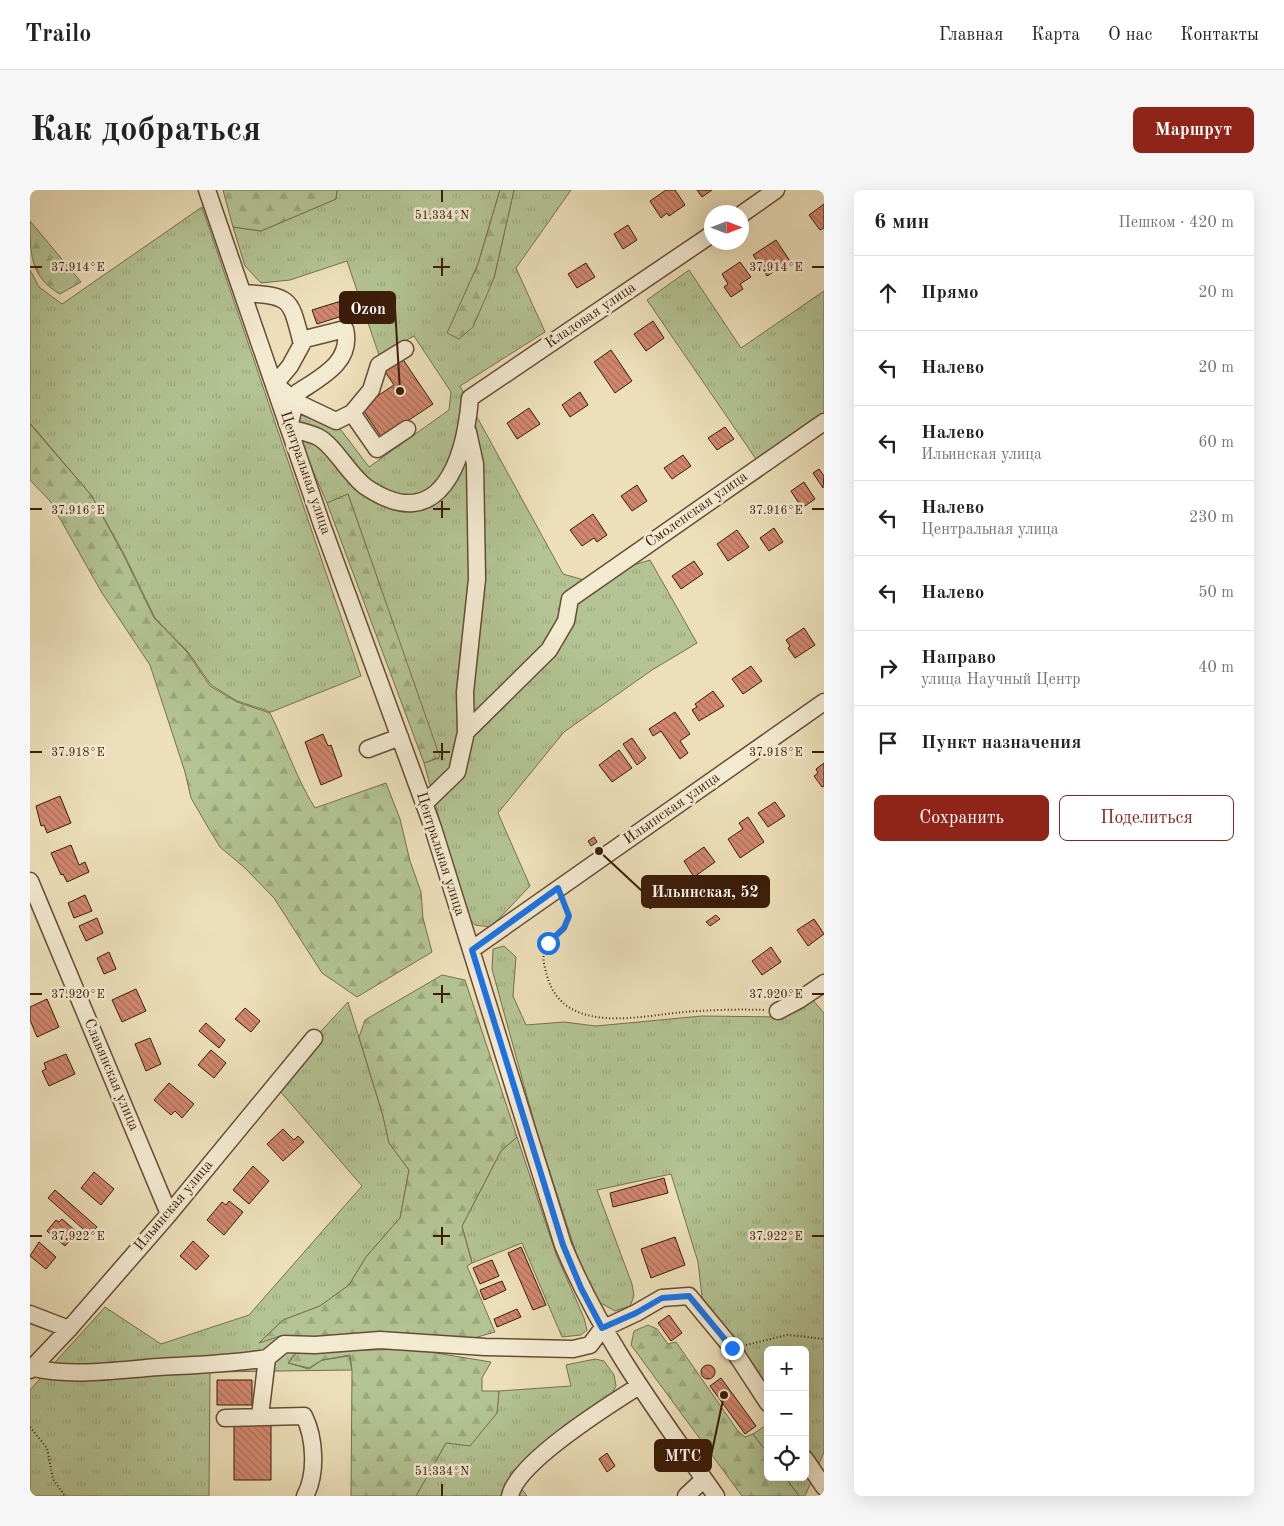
<!DOCTYPE html>
<html lang="ru">
<meta charset="utf-8">
<style>
:root{--surface:#fff;--page:#f6f6f6;--text:#222;--muted:#767676;--line:#e0e0e0;--accent:#8f2418}
body{margin:0;font-family:"Old Standard TT",serif;background:var(--page);color:var(--text)}
.controls{position:absolute;right:15px;bottom:15px;display:grid;overflow:hidden;border-radius:8px;box-shadow:0 5px 20px #0002}
.controls button{width:45px;height:45px;display:grid;place-items:center;padding:0;border:0;border-bottom:1px solid var(--line);background:var(--surface);color:var(--text);font:25px sans-serif}
.compass{position:absolute;left:674px;top:15px;width:45px;height:45px;border-radius:50%;background:var(--surface);box-shadow:0 5px 20px #0002;rotate:90deg}
.stop{position:absolute;width:15px;height:15px;margin:-11px;border:4px solid #1a73e8;border-radius:50%;background:#fff}
.stop.end{background:#1a73e8;border-color:#fff;box-shadow:0 1px 5px #0008}
.list{margin:0;padding:0;list-style:none}
h2{display:flex;justify-content:space-between;align-items:center;height:65px;margin:0;padding:0 20px;font-size:21px}
h2 small{font-size:16px;font-weight:400;color:var(--muted)}
.list li{display:grid;grid-template-columns:32px 1fr auto;gap:15px;align-items:center;box-sizing:border-box;height:75px;padding:0 20px;border-top:1px solid var(--line)}
.list b{display:block;font-size:19px;white-space:nowrap}
.list p{margin:0;font-size:16px;white-space:nowrap;color:var(--muted)}
.list em{font-size:16px;font-style:normal;color:var(--muted)}
.actions{display:flex;gap:10px;padding:15px 20px}
.actions a{flex:1;padding:11px 0;border:1px solid var(--accent);border-radius:8px;text-align:center;font-size:18px;color:var(--accent)}
.actions .main{background:var(--accent);color:#fff}
.icon{flex:none;width:28px;height:28px;fill:none;stroke:currentColor;stroke-width:2;stroke-linecap:round;stroke-linejoin:round}
.map{position:relative;flex:none;width:794px;height:1306px;overflow:hidden;border-radius:8px}
header{display:flex;align-items:center;gap:30px;box-sizing:border-box;height:70px;padding:0 25px;background:var(--surface);border-bottom:1px solid var(--line)}
header strong{font-size:24px}
nav{display:flex;gap:28px;margin-inline-start:auto;font-size:18px}
.intro{display:flex;align-items:center;justify-content:space-between;box-sizing:border-box;height:120px;padding:0 30px}
h1{margin:0;font-size:35px}
.button{padding:12px 22px;border-radius:8px;background:var(--accent);color:#fff;font-size:18px;font-weight:700}
main{display:flex;gap:30px;padding:0 30px}
aside{flex:1;background:var(--surface);border-radius:8px;box-shadow:0 5px 20px #0002}
.map>svg:first-child{display:block}
.grass{fill:url(#grass-tufts);stroke:#77704e}
.forest{fill:url(#forest-firs);stroke:#77704e}
.building{fill:url(#building-back-hatch);stroke:#3b1c08}
.lines{fill:none;stroke-linecap:round;stroke-linejoin:round}
.minor-casing{stroke:#674d34;stroke-width:19}
.path{stroke:#3b1c08;stroke-width:2;stroke-dasharray:1 2.5;stroke-linecap:butt}
.minor{stroke:#f3ead2;stroke-width:16}
.route{stroke:#1a73e8;stroke-width:6}
.ticks{fill:none;stroke:#3b1c08;stroke-width:2}
.labels{text-anchor:middle;dominant-baseline:central;stroke-width:5;stroke-linejoin:round;paint-order:stroke}
.street-label{font-size:15px;fill:#3b1c08;stroke:#f3ead2}
.ticks-label{font-size:12px;text-anchor:middle;fill:#3b1c08;stroke:#f3ead2;stroke-width:5;stroke-linejoin:round;paint-order:stroke}
.leader{fill:none;stroke:#3b1c08;stroke-width:2}
.callout-dot{fill:#3b1c08;stroke:#f3ead2;stroke-width:2}
.callout{fill:#3b1c08;stroke:#3b1c08;stroke-width:2}
.callout-label{font-size:16px;text-anchor:middle;font-weight:bold;fill:#fff}
</style>
<header>
<strong>Trailo</strong>
<nav><a>Главная</a><a>Карта</a><a>О нас</a><a>Контакты</a></nav>
</header>
<div class="intro"><h1>Как добраться</h1><a class="button">Маршрут</a></div>
<main>
<div class="map">
<svg width="794" height="1306" viewBox="0 0 794 1306">
<defs>
<pattern id="grass-tufts" width="24" height="20" patternUnits="userSpaceOnUse" patternTransform="scale(1.25)"><rect width="24" height="20" fill="#b3c393"/><path d="M3 7l-1-3M5 7V3M7 7l1-3M15 17l-1-3M17 17v-4M19 17l1-3" fill="none" stroke="#9ba77d"/></pattern>
<pattern id="forest-firs" width="22" height="20" patternUnits="userSpaceOnUse" patternTransform="scale(1.25)"><rect width="22" height="20" fill="#b3c393"/><path d="M5 1l3.5 6h-7zM16 11l3.5 6h-7z" fill="#9ba77d"/></pattern>
<pattern id="building-back-hatch" width="6" height="6" patternUnits="userSpaceOnUse" patternTransform="scale(1.25)"><rect width="6" height="6" fill="#d1876d"/><path d="M-1 5l2 2M0 0l6 6M5-1l2 2" fill="none" stroke="#ab6e58"/></pattern>
</defs>
<rect width="100%" height="100%" fill="#ecdfb9"/>
<filter id="stains"><feTurbulence type="fractalNoise" baseFrequency=".004" numOctaves="4"/><feColorMatrix values="0 0 0 0 .2 0 0 0 0 .09 0 0 0 0 .02 0 0 0 .5 -.17"/></filter>
<radialGradient id="worn" r=".72"><stop offset=".6" stop-color="#630" stop-opacity="0"/><stop offset="1" stop-color="#630" stop-opacity=".3"/></radialGradient>
<path class="grass" d="M307,0H470L448,74L418,143L464,88L484,0H541L486,78L515,142L430,196L533,384L554,390L620,370L667,453L622,480L534,542L468,623L500,696L461,737L445,735L435,723L394,573L409,568L318,304L297,313L266,242L271,225L311,240L339,277L419,220L421,202L384,146L349,165L317,71L260,90L231,93L215,76L203,37L231,41L306,9Z
M172,17L331,486L241,522L207,511L181,495L158,462L125,428L94,364L61,305L0,233V80L9,97L32,114Z
M659,80L711,158L794,101V226L728,272L617,110Z
M474,756L486,767L483,806L496,835L534,832L566,836L672,826L751,827L782,809L794,823V1262L775,1306H769L755,1287H775V1160H738V1215L673,1115L668,1072L641,984L567,1000L602,1094L604,1106L600,1116L585,1121L567,1111L548,1069L506,939L462,779L463,759Z
M318,812L353,926L359,953L379,980L370,1028L336,1067L319,1095L290,1116L253,1130L230,1152L250,1146L255,1159L266,1162L258,1173L279,1179L292,1170L319,1166L322,1180L180,1182L179,1306H0V1200L75,1117L131,1154L219,1125L332,996L243,893Z
M487,947L526,1064L554,1128L557,1140L551,1145L532,1147L492,1053L442,1073L432,1036L471,961Z
M565,1169L574,1171L584,1185L586,1196L581,1205L480,1283L497,1306H386L416,1253L459,1231L467,1223L469,1201L541,1196L536,1175Z
M738,1234V1264L723,1244Z"/>
<path class="forest" d="M193,0H307L306,9L231,41L203,37Z
M470,0H484L464,88L443,137L429,149L417,143L448,74Z
M0,31L51,92L30,104C0,87 0,63 0,31Z
M0,234L61,305L93,364L124,428L157,462L180,496L207,512L240,523C256,555 266,588 285,618L356,593L370,629L380,671L391,702L393,728L402,762L327,807L292,783L244,708L215,678L190,657L179,639L161,608L155,582L120,475L72,403L20,311L0,290Z
M318,304L410,567L394,573L297,313Z
M412,785L435,790L487,947L471,961L432,1036L442,1073L437,1076L465,1142L437,1150L292,1149L250,1146L229,1153L253,1130L290,1116L319,1095L336,1067L370,1028L379,980L359,953L353,926L329,847L335,830Z
M618,1135L627,1139L638,1154L646,1152L708,1241L715,1247L723,1244L738,1264V1287H755L769,1306H712L601,1155L604,1141Z
M381,1159L461,1172L452,1188V1201H469L467,1223L440,1256L416,1253L386,1306H321L322,1180L320,1165L292,1170L279,1178L259,1173L267,1162Z"/>
<path class="building" d="M636,0H645L655,15L639,26L637,23L631,28L620,11Z
M667,0H682L672,7Z
M794,14V38L790,40L779,25Z
M598,35L607,50L593,59L584,44Z
M746,50L760,71L737,86L723,65Z
M710,72L721,87L710,94L713,99L701,107L694,97L698,94L692,84Z
M556,73L565,87L547,98L538,84Z
M324,107L328,121L287,134L282,120Z
M623,131L634,148L616,161L604,144Z
M581,160L602,191L585,203L564,172Z
M370,165L403,214L352,248L331,217L364,195L352,177Z
M550,202L558,215L540,227L532,215Z
M499,218L510,234L487,249L477,233Z
M695,237L704,249L687,260L678,248Z
M653,265L661,276L642,289L634,278Z
M789,279L794,286L793,298L783,283Z
M774,292L785,309L772,318L761,301Z
M607,295L617,311L602,321L591,306Z
M563,324L577,345L567,352L564,348L552,356L540,340Z
M744,338L753,352L739,361L730,348Z
M707,340L719,357L698,371L687,354Z
M664,371L673,384L651,399L642,386Z
M774,438L785,455L765,468L758,458L760,456L756,450Z
M721,476L732,491L713,504L702,489Z
M683,501L694,516L669,531L662,520L667,517L665,514Z
M645,522L660,544L650,551L658,563L650,569L631,541L623,546L619,539Z
M293,544L298,556L301,555L312,586L291,595L275,552Z
M602,548L616,568L607,575L593,554Z
M589,560L602,578L582,592L569,575Z
M794,573V596L792,597L784,586L788,583L786,579Z
M30,606L41,633L17,643L14,635L11,636L6,616Z
M745,612L755,626L738,637L728,623Z
M718,627L734,652L710,668L698,649L713,639L709,633Z
M564,647L567,652L561,656L558,651Z
M41,655L49,675L55,672L59,682L37,692L33,684L31,685L21,663Z
M674,657L685,672L664,687L654,671Z
M633,690L642,704L620,719L611,706Z
M55,705L62,721L44,728L38,713Z
M686,725L690,729L680,736L676,732Z
M67,728L73,743L56,751L49,736Z
M784,729L794,744L778,756L767,740Z
M741,757L751,772L732,785L722,771Z
M79,762L86,779L74,784L67,768Z
M106,799L116,821L92,832L82,810Z
M17,809L29,837L7,847L0,830V817Z
M215,818L230,831L221,842L205,829Z
M176,833L195,850L189,858L169,841Z
M120,848L131,874L116,881L105,854Z
M181,860L196,873L184,888L168,875Z
M36,864L45,884L19,896L12,881L16,879L14,873Z
M139,893L164,914L152,928L145,921L141,925L124,910Z
M253,939L264,950L268,946L274,952L253,971L237,954Z
M223,976L239,991L219,1014L203,1000Z
M64,982L84,999L71,1015L51,998Z
M634,988L638,1003L583,1017L580,1003Z
M25,1000L67,1037L60,1045L18,1008Z
M199,1011L213,1022L194,1045L177,1030L192,1012L196,1015Z
M32,1029L47,1042L35,1056L17,1041L26,1030L29,1032Z
M645,1047L655,1075L621,1088L611,1059Z
M163,1051L179,1066L166,1080L150,1066Z
M9,1052L26,1067L16,1079L0,1066Z
M491,1057L516,1115L503,1120L478,1063Z
M462,1070L469,1086L450,1094L443,1078Z
M472,1091L476,1100L454,1110L450,1100Z
M487,1119L491,1127L467,1137L464,1129Z
M639,1125L652,1143L641,1151L628,1133Z
M671 1182a7 7 0 1 1 14 0a7 7 0 1 1-14 0Z
M691,1188L726,1236L715,1244L680,1196Z
M187,1190H222V1215H187Z
M204,1235H241V1290H204Z
M577,1263L585,1276L577,1282L569,1269Z"/>
<g class="lines">
<defs>
<path id="minor" d="M177,0L292,335L403,638L533,1055C572,1149 628,1223 686,1306
M712,24L746,0
M214,103C263,106 260,109 272,154L260,176L245,194L266,212L306,231L322,223L347,259L377,239
M271,150L315,139C323,172 291,187 267,203L259,238C268,241 280,243 288,247C304,255 320,286 336,297C411,348 435,268 440,208L682,44
M322,223L341,200L349,175L375,159
M436,542L435,502L447,389L445,274L438,242
M338,559L370,547
M394,614L427,582L436,542L519,460L536,431L540,409L794,232
M0,691L139,1024
M441,760L794,512
M748,821L769,810L794,793
M0,1124L39,1139
M3,1178C44,1187 87,1180 129,1177C165,1175 201,1174 237,1168
M0,1180L39,1139L139,1024L284,848
M230,1226L237,1168L254,1154L285,1155L350,1150L455,1157L543,1159L560,1155L572,1139L606,1123L632,1108L659,1106L702,1158L738,1213
M195,1228L274,1226C285,1248 287,1284 275,1306
M775,1269L794,1297
M480,1306C487,1272 579,1215 609,1196
M656,1306L674,1289"/>
</defs>
<use href="#minor" class="minor-casing"/>
<path class="path" d="M534,712L539,726C533,742 517,749 514,763C512,771 516,781 518,789C536,845 610,826 654,822C680,820 707,819 734,820
M716,1155L757,1145L794,1149
M0,1237L17,1258L23,1289L35,1306"/>
<use href="#minor" class="minor"/>
</g>
<g class="lines">
<path class="route" d="M518,753L534,738L539,726L528,698L442,760L533,1055L551,1098L572,1138L606,1123L632,1108L659,1106L702,1158"/>
</g>
<path class="ticks" d="M412,0V12M412,68V86M0,77H12M403,77H420M782,77H794M412,311V328M0,319H12M403,319H420M782,319H794M412,553V570M0,562H12M403,562H420M782,562H794M412,795V813M0,804H12M403,804H420M782,804H794M412,1037V1055M0,1046H12M403,1046H420M782,1046H794M412,1294V1306"/>
<g class="labels">
<g class="street-label">
<text transform="translate(561 126) rotate(-34)">Кладовая улица</text>
<text transform="translate(275 283) rotate(71)">Центральная улица</text>
<text transform="translate(667 320) rotate(-35)">Смоленская улица</text>
<text transform="translate(642 619) rotate(-35)">Ильинская улица</text>
<text transform="translate(410 664) rotate(72)">Центральная улица</text>
<text transform="translate(81 885) rotate(67)">Славянская улица</text>
<text transform="translate(144 1016) rotate(-50)">Ильинская улица</text>
</g>
</g>
<g class="ticks-label">
<text x="412" y="29">51.334°N</text>
<text x="746" y="81">37.914°E</text>
<text x="48" y="81">37.914°E</text>
<text x="746" y="324">37.916°E</text>
<text x="48" y="324">37.916°E</text>
<text x="48" y="566">37.918°E</text>
<text x="746" y="566">37.918°E</text>
<text x="746" y="808">37.920°E</text>
<text x="48" y="808">37.920°E</text>
<text x="48" y="1050">37.922°E</text>
<text x="746" y="1050">37.922°E</text>
<text x="412" y="1285">51.334°N</text>
</g>
<path class="leader" d="M370 201L365 118M569 661L612 701M694 1205L681 1266"/>
<g class="callout-dot">
<circle cx="370" cy="201" r="5"/>
<circle cx="569" cy="661" r="5"/>
<circle cx="694" cy="1205" r="5"/>
</g>
<g class="callout">
<rect x="310" y="102" width="55" height="31" rx="5"/>
<rect x="612" y="686" width="127" height="31" rx="5"/>
<rect x="625" y="1250" width="56" height="31" rx="5"/>
</g>
<g class="callout-label">
<text x="338" y="124">Ozon</text>
<text x="675" y="707">Ильинская, 52</text>
<text x="653" y="1271">МТС</text>
</g>
<rect width="100%" height="100%" filter="url(#stains)"/>
<rect width="100%" height="100%" fill="url(#worn)"/>
</svg>
<div class="controls">
<button>+</button>
<button>−</button>
<button><svg class="icon" aria-label="locate" viewBox="0 0 24 24"><circle cx="12" cy="12" r="6"/><path d="M12 2v4M12 18v4M2 12h4M18 12h4"/></svg></button>
</div>
<svg class="compass" viewBox="-18 -18 36 36"><path d="M0-13l5 13h-10z" fill="#e53935"/><path d="M0 13l5-13h-10z" fill="#767676"/></svg>
<div class="stop" style="left:518px;top:753px"></div>
<div class="stop end" style="left:702px;top:1158px"></div>
</div>
<aside>
<h2>6 мин<small>Пешком · 420 m</small></h2>
<ul class="list">
<li><svg class="icon" aria-label="ahead" viewBox="0 0 24 24"><path d="M12 20V5M6 11l6-6 6 6"/></svg><div><b>Прямо</b></div><em>20 m</em></li>
<li><svg class="icon" aria-label="left" viewBox="0 0 24 24"><path d="M17 20v-9H6M10 6l-5 5 5 5"/></svg><div><b>Налево</b></div><em>20 m</em></li>
<li><svg class="icon" aria-label="left" viewBox="0 0 24 24"><path d="M17 20v-9H6M10 6l-5 5 5 5"/></svg><div><b>Налево</b><p>Ильинская улица</p></div><em>60 m</em></li>
<li><svg class="icon" aria-label="left" viewBox="0 0 24 24"><path d="M17 20v-9H6M10 6l-5 5 5 5"/></svg><div><b>Налево</b><p>Центральная улица</p></div><em>230 m</em></li>
<li><svg class="icon" aria-label="left" viewBox="0 0 24 24"><path d="M17 20v-9H6M10 6l-5 5 5 5"/></svg><div><b>Налево</b></div><em>50 m</em></li>
<li><svg class="icon" aria-label="right" viewBox="0 0 24 24"><path d="M7 20v-9h11M14 6l5 5-5 5"/></svg><div><b>Направо</b><p>улица Научный Центр</p></div><em>40 m</em></li>
<li><svg class="icon" aria-label="arrive" viewBox="0 0 24 24"><path d="M6 21V4h12l-3 4 3 4H6"/></svg><div><b>Пункт назначения</b></div></li>
</ul>
<div class="actions"><a class="main">Сохранить</a><a>Поделиться</a></div>
</aside>
</main>
